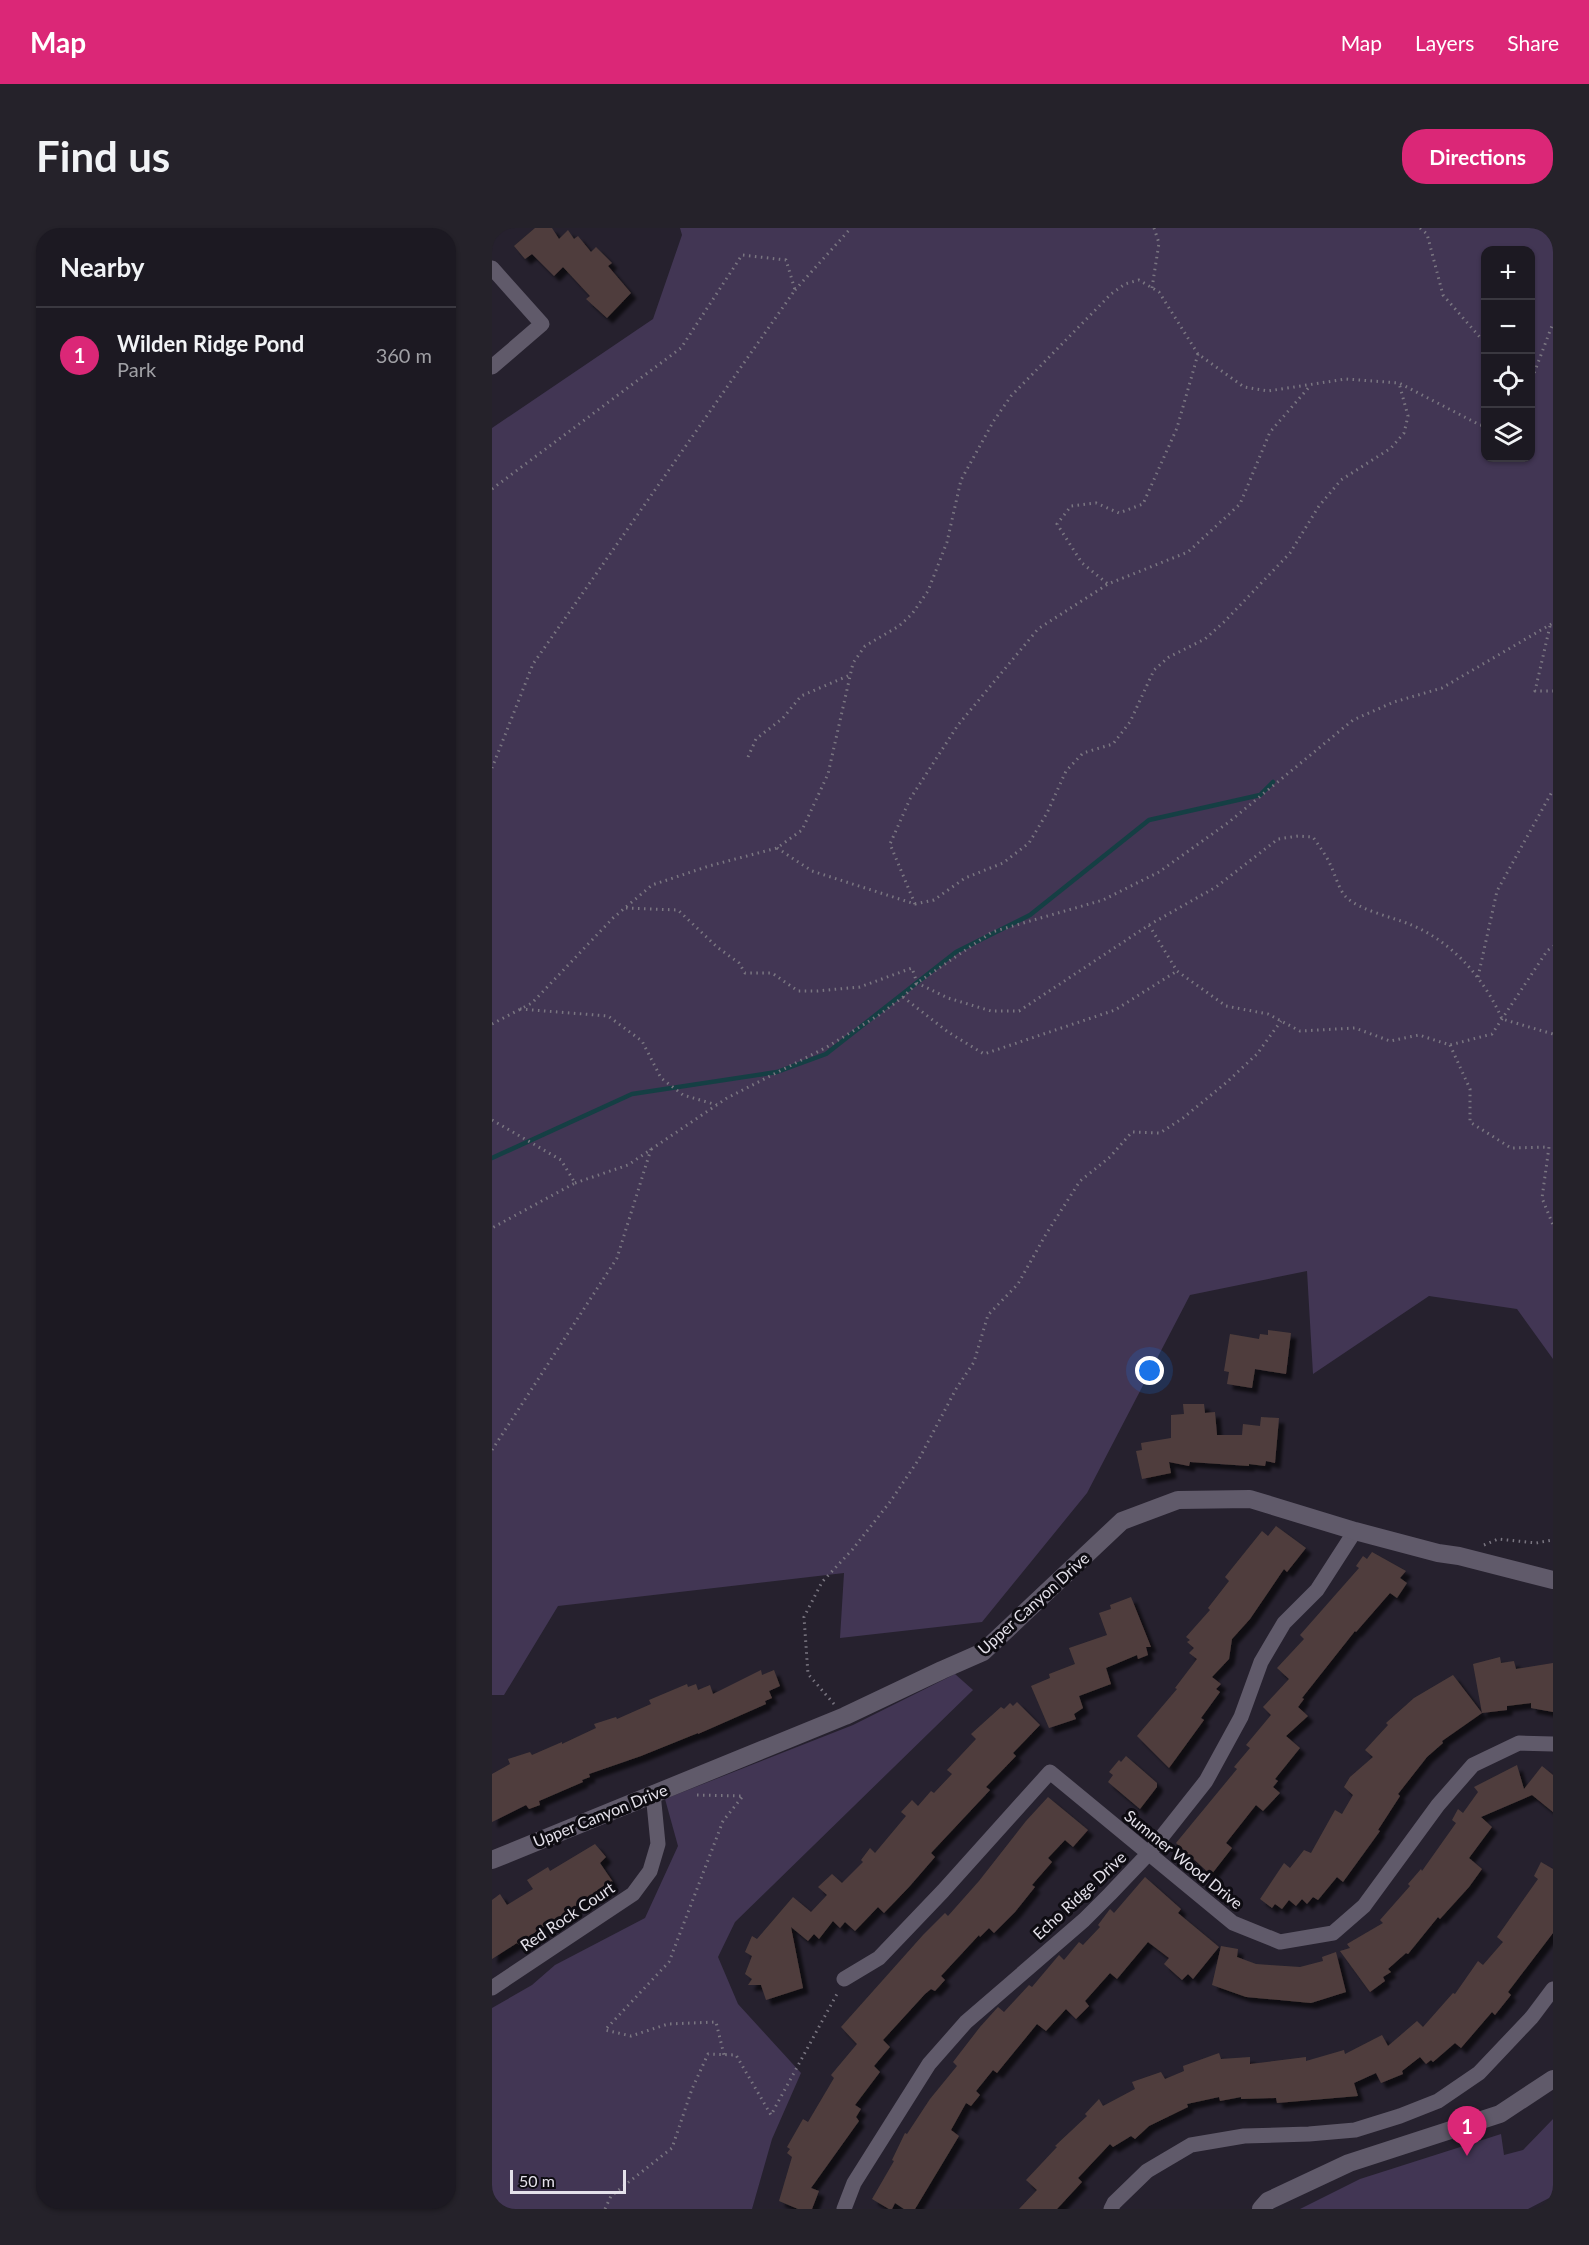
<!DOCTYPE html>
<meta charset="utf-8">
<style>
:root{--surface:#1c1922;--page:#25222a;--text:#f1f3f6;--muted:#a0a0a5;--line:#3a3840;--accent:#db2777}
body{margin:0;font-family:Lato,sans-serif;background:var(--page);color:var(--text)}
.controls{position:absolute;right:18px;top:18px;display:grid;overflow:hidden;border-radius:12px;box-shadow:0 2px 4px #0004}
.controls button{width:54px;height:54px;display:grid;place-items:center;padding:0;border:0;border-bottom:2px solid var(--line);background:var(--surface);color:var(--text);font:30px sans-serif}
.scale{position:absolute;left:18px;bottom:15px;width:116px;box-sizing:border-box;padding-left:6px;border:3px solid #e4e1ea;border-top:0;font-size:16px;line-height:21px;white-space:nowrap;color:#e4e1ea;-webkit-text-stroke:4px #0e0c12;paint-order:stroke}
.you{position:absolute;left:658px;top:1143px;width:21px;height:21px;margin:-15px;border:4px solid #fff;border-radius:50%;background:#1a73e8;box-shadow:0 0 0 9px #1a73e833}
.badge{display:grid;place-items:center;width:39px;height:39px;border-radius:50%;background:var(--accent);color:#fff;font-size:20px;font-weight:700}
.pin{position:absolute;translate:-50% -50px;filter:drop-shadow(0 2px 3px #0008)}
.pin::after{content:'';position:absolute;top:32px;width:21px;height:18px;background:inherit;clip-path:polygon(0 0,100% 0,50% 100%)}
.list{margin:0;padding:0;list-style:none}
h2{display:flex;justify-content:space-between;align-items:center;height:78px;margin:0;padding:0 24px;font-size:26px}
h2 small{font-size:20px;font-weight:400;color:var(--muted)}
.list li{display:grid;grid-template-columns:39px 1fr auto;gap:18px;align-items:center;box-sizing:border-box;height:96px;padding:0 24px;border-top:2px solid var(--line)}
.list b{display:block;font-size:22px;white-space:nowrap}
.list p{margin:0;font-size:20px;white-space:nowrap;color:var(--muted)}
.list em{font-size:20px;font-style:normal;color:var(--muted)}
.icon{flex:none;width:33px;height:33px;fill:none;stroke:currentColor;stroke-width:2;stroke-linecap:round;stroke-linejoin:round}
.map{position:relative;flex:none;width:1061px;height:1981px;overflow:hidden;border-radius:24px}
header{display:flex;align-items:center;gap:36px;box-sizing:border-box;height:84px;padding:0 30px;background:var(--accent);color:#fff}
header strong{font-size:28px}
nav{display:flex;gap:33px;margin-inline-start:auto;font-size:21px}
.intro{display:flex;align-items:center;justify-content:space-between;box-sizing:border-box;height:144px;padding:0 36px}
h1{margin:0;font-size:42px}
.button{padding:15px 27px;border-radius:24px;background:var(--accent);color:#fff;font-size:21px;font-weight:700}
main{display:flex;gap:36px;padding:0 36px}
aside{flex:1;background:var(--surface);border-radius:24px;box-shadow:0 2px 4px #0004}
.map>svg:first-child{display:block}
.green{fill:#423654;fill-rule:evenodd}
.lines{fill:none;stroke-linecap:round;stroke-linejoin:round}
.stream{stroke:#153f44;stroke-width:4.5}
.building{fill:#4f3e3c;filter:url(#shadow)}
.path{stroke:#7a7681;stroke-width:3;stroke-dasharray:1.5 4.5;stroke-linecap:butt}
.minor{stroke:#605a6a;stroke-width:15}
.tertiary{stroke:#605a6a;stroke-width:18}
.labels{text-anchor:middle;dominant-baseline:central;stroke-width:6;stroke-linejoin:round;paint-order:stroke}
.street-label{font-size:16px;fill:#e4e1ea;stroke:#0e0c12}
</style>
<header>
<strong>Map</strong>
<nav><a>Map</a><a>Layers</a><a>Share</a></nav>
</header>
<div class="intro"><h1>Find us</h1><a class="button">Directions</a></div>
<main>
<aside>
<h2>Nearby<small></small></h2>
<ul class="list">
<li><span class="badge">1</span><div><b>Wilden Ridge Pond</b><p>Park</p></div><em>360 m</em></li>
</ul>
</aside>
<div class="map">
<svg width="1061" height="1981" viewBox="0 0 1061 1981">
<defs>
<filter id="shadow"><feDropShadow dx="5.5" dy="5.5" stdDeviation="1.5" flood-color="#0009"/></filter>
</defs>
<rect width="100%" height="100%" fill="#26212e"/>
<path class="green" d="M188,0H1061V1131L1025,1081L937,1068L821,1146L815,1043L698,1067L595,1265L490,1394L348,1410L352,1345L66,1378L12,1467H0V200L161,91L190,7ZM993,22H1038V230H993Z
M463,1446L481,1462L243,1694L226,1729L246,1776L309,1845L280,1911L260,1981H0V1780L40,1757L63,1737L153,1690L186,1618L173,1571L361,1497Z
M1061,1891V1968L1036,1981H808L868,1951L1009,1906L1012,1927L1031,1922Z"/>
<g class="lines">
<path class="stream" d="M0,930L140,866L285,844L334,826L464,724L538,687L657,592L768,567L781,554"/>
</g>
<path class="building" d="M43,0H60L67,11L76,2L82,11L86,8L99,24L104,19L120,35L116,38L139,65L115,90L94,71L98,68L71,39L62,48L40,26L33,31L22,18Z
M776,1102L799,1105L794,1146L763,1141L760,1160L735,1156L737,1144L732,1143L738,1106L767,1111L768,1106L776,1107Z
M691,1176H712L713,1185L723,1184L725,1207H750L751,1196L768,1198L769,1189L787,1190L783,1235L774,1233L773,1238L757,1236V1238L698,1234L697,1238L677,1234L679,1245L650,1251L644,1223L650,1222L649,1215L679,1210V1187L692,1186Z
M784,1298L814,1320L795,1344L792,1341L758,1391L740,1411L737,1431L720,1449L729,1456L724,1461L728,1464L709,1490L712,1492L677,1540L645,1508L685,1461L683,1460L705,1431L697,1425L702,1420L695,1414L698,1412L694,1409L718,1382L716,1380L737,1353L733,1349L770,1303L776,1308Z
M880,1324L914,1343L908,1350L915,1355L905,1370L898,1365L864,1404L863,1403L810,1470L812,1471L806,1479L816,1488L794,1508L808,1520L783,1551L786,1553L781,1559L788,1565L771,1583L764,1577L734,1615L740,1620L719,1647L684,1615L745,1541L742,1539L758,1520L754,1517L779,1487L771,1479L797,1451L785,1440L812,1411L808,1407L867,1340L864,1338L871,1328L875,1331Z
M639,1369L659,1419H654L656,1427L646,1431L645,1427L614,1440L619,1456L587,1468L591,1480L582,1486L584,1491L557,1500L539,1458L558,1450L557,1446L583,1436L577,1420L615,1407L607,1385L619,1381L618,1377Z
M1008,1429L1009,1435L1022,1433L1024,1441L1061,1435V1484L1039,1480V1475L1015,1478V1482L990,1485L981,1436Z
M269,1442L270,1447L282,1442L288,1458L277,1463L280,1470L273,1473L274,1476L206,1506V1505L149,1528L97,1546L98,1549L90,1552L91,1554L47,1573L48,1577L37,1581L34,1577L0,1594V1546L18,1536L16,1531L38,1524L40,1527L70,1514V1516L104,1500L102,1496L124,1489L125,1491L159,1476L157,1472L195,1456L196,1459L204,1456L206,1462L218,1457L221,1466Z
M961,1447L990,1485L950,1513L951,1515L935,1529L906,1566L908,1568L886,1602L888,1603L851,1654L845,1649L826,1672L821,1669L815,1676L810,1671L804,1678L797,1672L790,1681L783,1676L780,1680L768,1671L792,1635L798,1640L812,1622L819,1625L843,1582L850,1586L861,1567L852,1559L858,1549L881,1529L873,1522L896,1497L894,1495L922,1470Z
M525,1474L548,1497L521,1525L524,1528L494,1559L498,1562L439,1625L443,1629L417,1659L392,1685L386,1679L363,1703L353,1694L348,1700L341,1693L327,1711L322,1706L316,1713L299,1699L311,1760L274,1772L269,1757H256L260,1751L253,1746L260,1728L253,1724L260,1708L265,1711L301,1669L319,1684L335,1667L326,1659L340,1646L350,1655L371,1634L369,1632L378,1620L383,1625L414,1588L409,1584L420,1572L426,1578L439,1563L442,1565L460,1546L455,1542L484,1511L479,1506L509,1479L512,1481L518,1475L521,1478Z
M634,1528L665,1555V1559L648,1581L616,1554L621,1547L617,1544L627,1532L629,1534Z
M1025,1537L1032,1561L1050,1538L1061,1547V1584L1040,1567L989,1589L1000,1599L977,1630L990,1641L977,1659L948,1691L946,1689L916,1726L914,1725L896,1741L899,1744L891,1749L893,1753L878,1764L848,1723L858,1720L855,1716L891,1695L888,1692L918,1658L916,1656L929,1641L930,1643L964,1595L960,1592L966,1581L971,1585L986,1564L982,1559Z
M556,1569L596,1602L581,1619L573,1612L556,1630L560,1634L540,1657L543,1659L523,1684L502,1705L497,1700L488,1709L487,1707L449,1748L453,1752L443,1763L439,1761L433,1766L391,1812L398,1819L382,1838L388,1844L363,1877L369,1881L364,1889L367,1893L319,1960L327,1963L320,1981H306L287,1973L300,1929L295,1925L298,1921L295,1919L311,1891L316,1894L342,1850L339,1847L365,1816L349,1799L431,1707L453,1685L456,1688L487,1653L534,1593Z
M103,1616L114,1629L108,1635L121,1654L39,1707L40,1709L27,1717L25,1715L0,1731V1672L8,1666L15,1677L41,1661L35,1652L56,1639L58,1643Z
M1049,1634L1061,1641V1705L1016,1764L1019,1767L1003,1787L1000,1784L969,1820L963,1815L941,1834L939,1832L934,1836L928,1829L910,1843L911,1846L889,1855L884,1845L862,1855L866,1868L785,1875L784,1870L749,1871V1869L728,1873L727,1869L695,1876L696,1879L657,1898L643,1911L639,1908L621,1919L618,1916L586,1950L590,1954L565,1981H527L545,1962L534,1952L565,1919L563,1918L595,1888L593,1886L607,1871L611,1878L643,1861L640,1854L669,1844L673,1851L692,1843L691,1838L727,1825L729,1831L758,1829V1836L814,1829V1833L852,1822L853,1826L890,1807L896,1818L925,1793L931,1799L961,1765L963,1766L986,1733L991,1737L1011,1714L1005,1709L1046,1651L1042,1648Z
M653,1649L689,1681L686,1685L727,1719L701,1751L696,1746L690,1752L672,1736L677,1730L656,1714L625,1751L618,1745L593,1773L597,1778L584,1791L574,1781L554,1803L545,1796L505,1845L501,1842L484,1863L488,1867L479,1878L474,1875L459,1902L467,1908L423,1981H412L403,1975L400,1981H397L380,1971L402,1933L400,1932L413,1905L415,1906L438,1871L465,1838L461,1834L488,1799L506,1779L512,1784L537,1757L540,1759L567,1727L572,1732L587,1714L591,1717L608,1699L606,1697L618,1681L622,1685Z
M729,1718L746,1721L745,1729L764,1736L808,1739L831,1733L830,1729L844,1724L854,1764L819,1775L754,1769L720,1757Z"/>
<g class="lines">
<path class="path" d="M928,0L935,6L951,67L993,115
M660,60L667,15L662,0
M303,62L359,0
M706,126L685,200L651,276L627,285L604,275L579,278L565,296L590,335L616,356L696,324L748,276L778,204L818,158
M1038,156L1061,95
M0,261L189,120L250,27L294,32L303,62L41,436L0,540
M1058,398L1043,463H1061
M256,529L264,511L291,490L309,468L358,447
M285,620L320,643L423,676L442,672L473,650L511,635L537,615L555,585L574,543L591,525L621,516L638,494L662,442L677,429L713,411L732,394L798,325L827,278L849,252L899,220L912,205L916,188L907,155
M423,676L398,616L418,571L466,497L546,401L616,356
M134,680L186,682L225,719L247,735L253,745H280L306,763H325L368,759L420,740L425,755L456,770L499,783H527L657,697L685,743L734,778L776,786L808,803L863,800L898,813L927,807L958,817L1000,806L1055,723L1061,718
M657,697L724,659L786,611L806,608L821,609C827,618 834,627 838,636C843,646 847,662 854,669C867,682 900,689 917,696C960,713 992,750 1010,791L1061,806
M986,749L1005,663L1061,562
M411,769L456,804L492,826L623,782L685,743
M28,781L116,788L150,813L169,850L191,867L225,877
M0,796L40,775L121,690L160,657L217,638L285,620L310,602L336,546L361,435L373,418L407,398L420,386L436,363L455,314L469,252L501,194L519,168L619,66L633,56L647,52L667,64L706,126L752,159L776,163L854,151L907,155L988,197L993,198
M958,817L978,861V894L1019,920L1057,919L1050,970L1061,997
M0,892L69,932L83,955L0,1000
M83,955L136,937L235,870L335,819L387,787L411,769L425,755L500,704L611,672L667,644L737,594L861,492L902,474L950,460L1061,395
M0,1222L125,1030L159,921
M992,1317L1006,1311L1044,1315L1061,1312
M342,1476L316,1446L312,1389L330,1354L360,1322L398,1274L427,1231L464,1161L482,1134L496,1087L526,1056L554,1006L588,953L618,929L640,904L668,905L691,890L735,854L765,826L789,793
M205,1567L251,1568L231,1593L177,1734L113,1802L139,1808L176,1796L224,1794L232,1827
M113,1981L119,1968L180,1920L200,1861L216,1826L244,1827L279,1887L346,1764"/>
<path class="minor" d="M0,40L50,96L0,139
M352,1751L387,1730L451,1663L558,1544L741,1695L788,1714L841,1705L872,1678L946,1577L981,1537L1027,1515L1061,1516
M0,1760L141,1666L158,1643L166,1616L161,1565
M352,1981L362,1955L437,1836L474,1794L592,1692L618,1666L657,1625L714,1553L749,1489L769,1434L792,1395L825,1362L863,1303
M619,1981L622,1975L655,1943L699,1917L752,1908L817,1906L863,1902L908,1888L946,1873L987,1845L1040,1789L1061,1761"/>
<path class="tertiary" d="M0,1632L353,1488L450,1442L491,1424L630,1293L686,1272L758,1271L863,1303L946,1325L967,1328L1061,1352
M769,1981L776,1973L857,1935L1008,1886L1061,1851"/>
</g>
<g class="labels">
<g class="street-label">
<text transform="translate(541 1375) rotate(-42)">Upper Canyon Drive</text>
<text transform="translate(108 1587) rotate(-22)">Upper Canyon Drive</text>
<text transform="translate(692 1631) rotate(39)">Summer Wood Drive</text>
<text transform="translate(587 1667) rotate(-43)">Echo Ridge Drive</text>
<text transform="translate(75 1688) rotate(-34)">Red Rock Court</text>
</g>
</g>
</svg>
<div class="controls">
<button>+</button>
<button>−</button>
<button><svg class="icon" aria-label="locate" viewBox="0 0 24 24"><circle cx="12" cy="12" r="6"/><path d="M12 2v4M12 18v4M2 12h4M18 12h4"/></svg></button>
<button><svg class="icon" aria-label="layers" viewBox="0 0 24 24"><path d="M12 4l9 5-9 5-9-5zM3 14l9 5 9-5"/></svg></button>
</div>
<div class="scale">50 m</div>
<div class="you"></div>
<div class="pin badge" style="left:975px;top:1928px">1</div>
</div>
</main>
